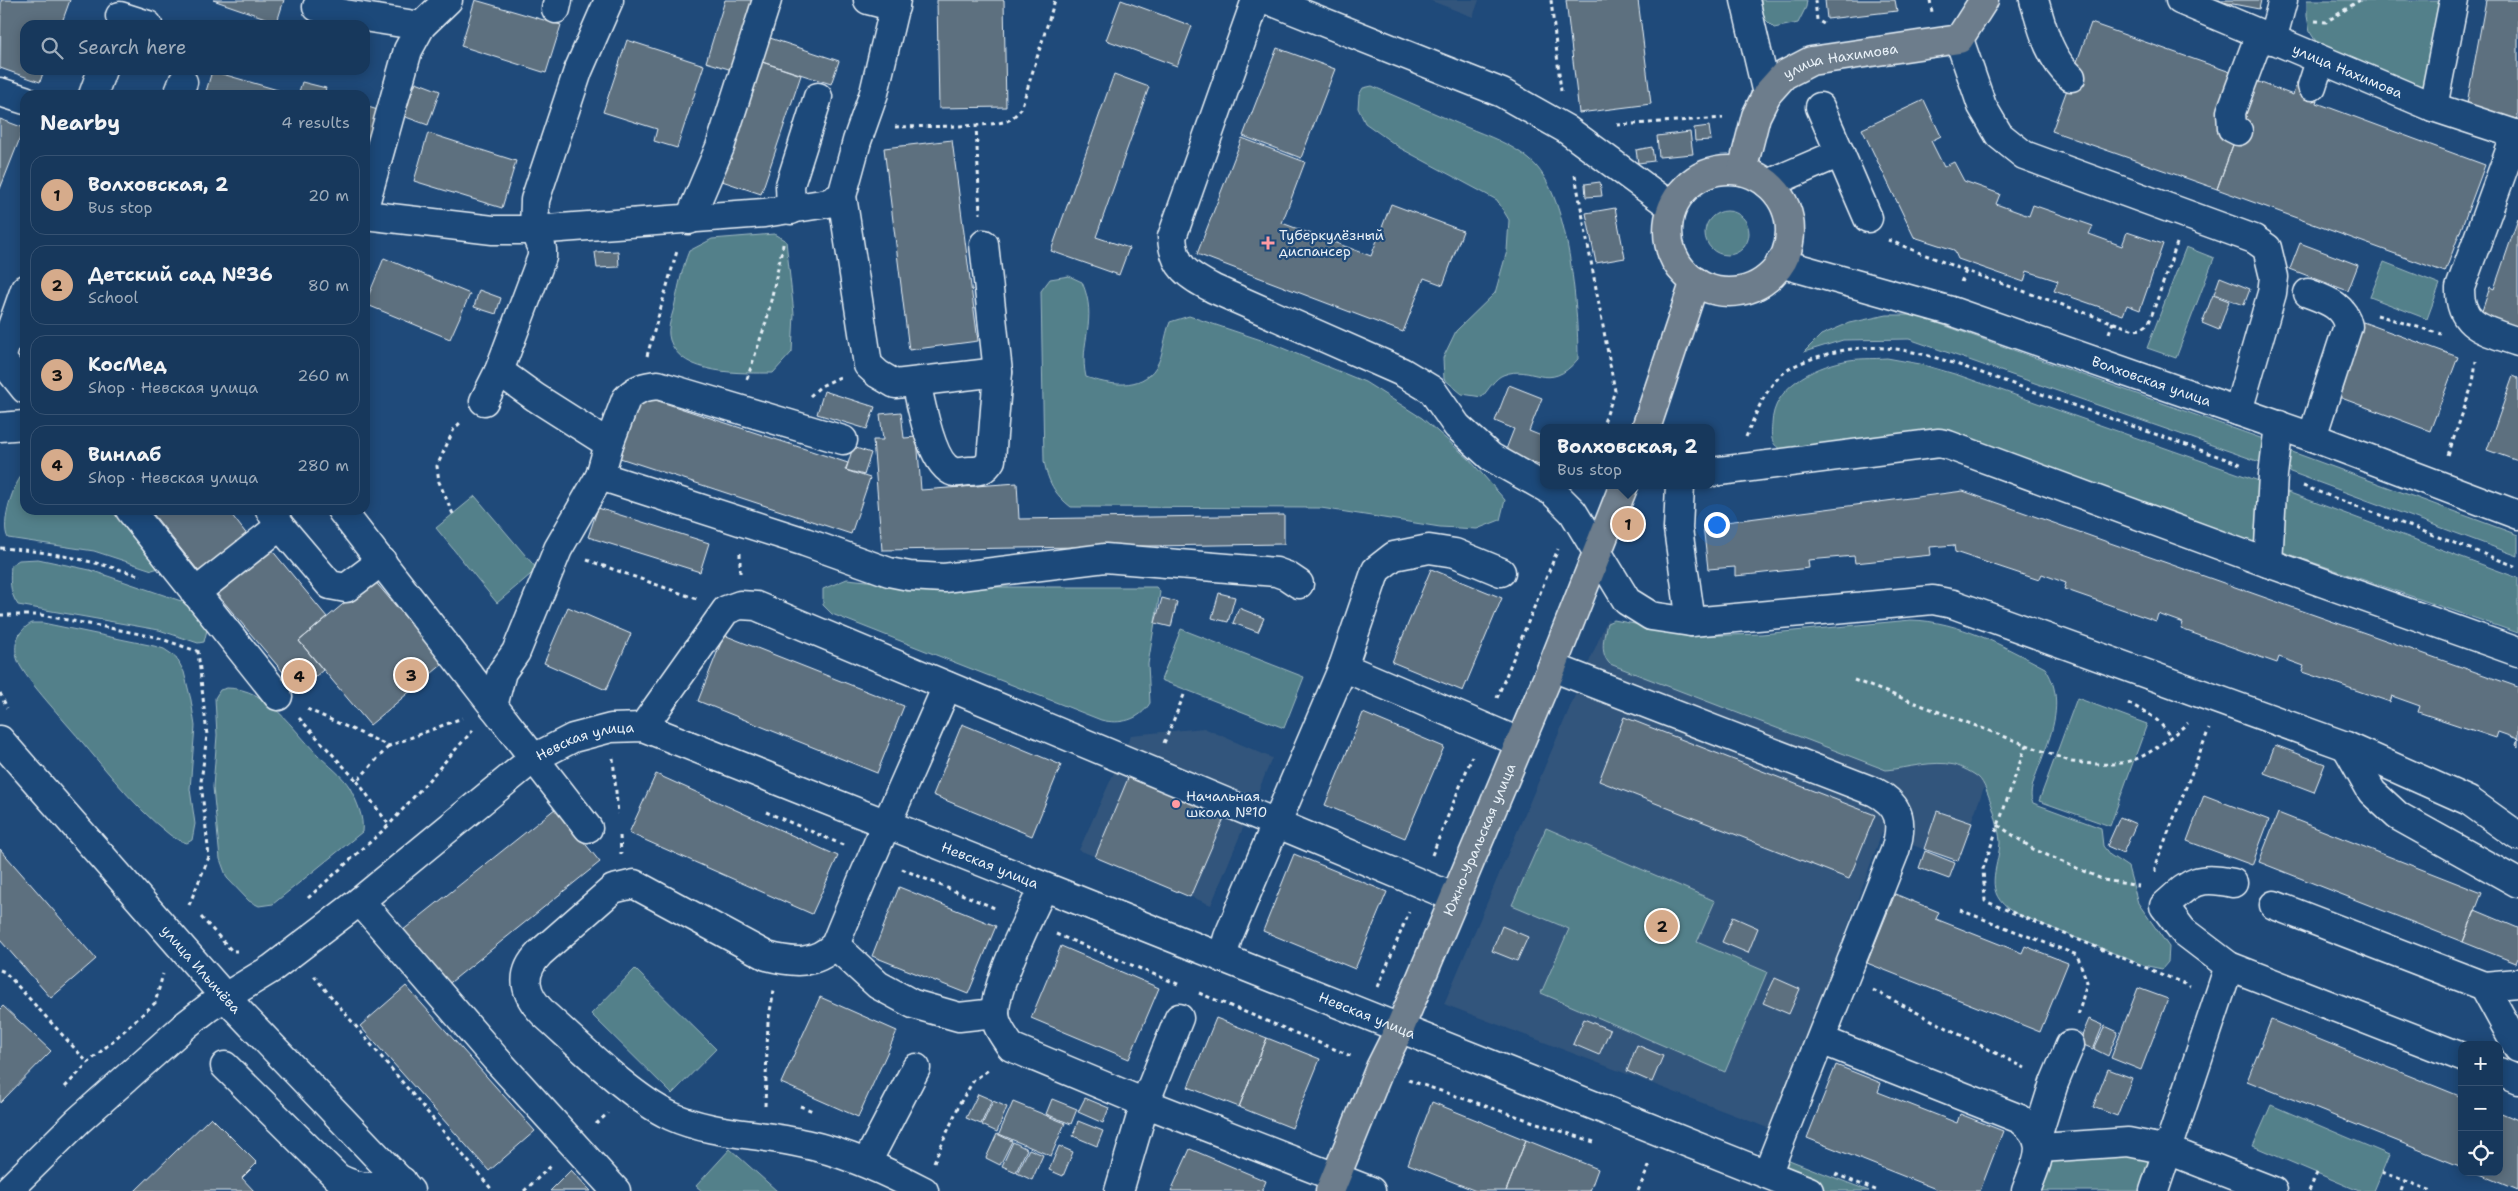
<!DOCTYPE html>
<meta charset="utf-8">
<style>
:root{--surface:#17385c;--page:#244365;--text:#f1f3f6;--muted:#9eacbb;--line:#365272;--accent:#d6ab8b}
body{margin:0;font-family:"Shantell Sans",sans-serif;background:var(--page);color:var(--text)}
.controls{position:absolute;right:15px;bottom:15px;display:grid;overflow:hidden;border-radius:10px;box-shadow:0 2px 12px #0003}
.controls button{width:45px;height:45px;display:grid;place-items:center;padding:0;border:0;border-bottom:1px solid var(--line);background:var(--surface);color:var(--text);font:25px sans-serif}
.you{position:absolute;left:1716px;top:524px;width:18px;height:18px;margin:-12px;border:4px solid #fff;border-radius:50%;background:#1a73e8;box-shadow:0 0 0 8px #1a73e833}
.badge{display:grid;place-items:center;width:32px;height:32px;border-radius:50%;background:var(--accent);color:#111;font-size:16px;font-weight:700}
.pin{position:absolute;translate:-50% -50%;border:2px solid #fff;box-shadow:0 1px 5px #0006}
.popup{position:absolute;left:1540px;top:424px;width:175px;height:65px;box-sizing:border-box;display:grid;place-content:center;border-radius:10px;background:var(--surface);filter:drop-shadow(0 1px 4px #0005);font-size:16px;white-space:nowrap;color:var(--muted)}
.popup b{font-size:19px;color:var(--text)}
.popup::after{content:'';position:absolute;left:50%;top:100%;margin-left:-10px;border:10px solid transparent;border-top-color:var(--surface)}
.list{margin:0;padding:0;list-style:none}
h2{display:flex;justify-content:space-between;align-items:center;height:65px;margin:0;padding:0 20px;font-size:21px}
h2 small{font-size:16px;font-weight:400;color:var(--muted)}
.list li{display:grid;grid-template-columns:32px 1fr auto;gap:15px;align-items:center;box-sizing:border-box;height:80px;margin:0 10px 10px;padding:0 10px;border:1px solid var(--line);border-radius:15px}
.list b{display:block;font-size:19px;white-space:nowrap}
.list p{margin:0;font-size:16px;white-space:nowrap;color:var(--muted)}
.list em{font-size:16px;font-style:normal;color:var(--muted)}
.icon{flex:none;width:28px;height:28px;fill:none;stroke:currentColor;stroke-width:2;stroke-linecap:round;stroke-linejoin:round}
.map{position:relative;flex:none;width:2518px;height:1191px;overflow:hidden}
.search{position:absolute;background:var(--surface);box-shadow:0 2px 12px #0003;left:20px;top:20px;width:350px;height:55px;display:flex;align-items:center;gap:12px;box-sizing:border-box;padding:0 18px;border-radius:15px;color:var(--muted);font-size:19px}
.panel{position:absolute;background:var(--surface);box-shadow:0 2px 12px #0003;left:20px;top:90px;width:350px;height:425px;border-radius:15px}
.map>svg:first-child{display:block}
.built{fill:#32557c}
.green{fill:#52808a;stroke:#9db8c1}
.building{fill:#5d707f;stroke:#e8f1f8}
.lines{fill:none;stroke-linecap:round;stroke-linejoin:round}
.minor-casing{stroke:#e8f1f8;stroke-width:31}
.major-casing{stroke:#e8f1f8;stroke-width:31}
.path{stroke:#e8f1f8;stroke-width:3;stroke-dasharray:4 4;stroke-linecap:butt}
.minor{stroke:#1f4a7a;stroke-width:28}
.major{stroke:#6d7d8c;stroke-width:28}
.poi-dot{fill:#ff9aa2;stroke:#1f4a7a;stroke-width:2}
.labels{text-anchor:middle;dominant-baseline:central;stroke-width:4.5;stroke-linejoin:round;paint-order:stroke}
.street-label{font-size:14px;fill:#e8f1f8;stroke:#1f4a7a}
.poi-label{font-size:14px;fill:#e8f1f8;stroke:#1f4a7a;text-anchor:start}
</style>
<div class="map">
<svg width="2518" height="1191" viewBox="0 0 2518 1191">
<rect width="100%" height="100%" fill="#1f4a7a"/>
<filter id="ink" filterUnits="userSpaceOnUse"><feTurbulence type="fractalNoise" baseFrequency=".02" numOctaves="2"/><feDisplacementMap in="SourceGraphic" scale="10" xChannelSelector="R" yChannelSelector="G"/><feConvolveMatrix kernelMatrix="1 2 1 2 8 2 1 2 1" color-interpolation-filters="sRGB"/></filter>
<g filter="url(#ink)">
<path class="built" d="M1429,0H1479L1473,17Z
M1607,620L1991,769L1971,822L1937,810L1923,849L1882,833L1773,1130L1444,1004Z
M1204,728L1272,758L1211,905L1079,850L1131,735Z"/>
<path class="green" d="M1761,0H1807L1806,7L1798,23L1774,28L1764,18Z
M2307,0H2445L2431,82L2421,88L2320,48L2310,32L2307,16Z
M1372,86C1403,100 1435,113 1466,127C1488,136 1512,144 1530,160C1570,193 1578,310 1578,359C1548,395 1533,363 1503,375C1495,378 1488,390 1482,397L1462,394L1444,379L1443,358L1456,331L1495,293L1507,251L1509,220L1497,200L1400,148L1365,123L1358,108L1359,95L1363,88Z
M1705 233a22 22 0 1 1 44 0a22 22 0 1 1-44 0Z
M774,234L786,241L794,314L792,352L773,373C743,373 681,376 670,340C666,327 673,315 675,303C679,285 682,268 689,251L712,239Z
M2186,247L2214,258L2176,358L2147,348Z
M2384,262L2440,284L2427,319L2370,297Z
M1069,276L1082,282C1099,321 1078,342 1086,377C1108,385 1141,391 1156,367C1164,354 1164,337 1170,322L1189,316L1270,343L1365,382L1422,418L1469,459L1505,500L1500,520L1477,529L1440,527L1321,508L1071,507C1054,494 1048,481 1044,461L1041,291L1050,279Z
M1887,315H1915L2266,440L2263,463L1909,339L1843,340L1804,352L1821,335L1849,323Z
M1887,358L1920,364L1958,375L2259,481L2254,546L1949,432L1782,450C1770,444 1771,436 1772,424C1773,387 1812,368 1844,361C1857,358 1873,359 1887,358Z
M2287,450L2518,535V556L2285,470Z
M25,472V510H114L159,564V568L152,570L94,551L8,538C0,525 13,482 25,472Z
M2282,490L2518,578V633L2277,550Z
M475,496L537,569L497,603L436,528Z
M38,559L90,570L190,604L208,626L204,642L198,643L159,630L18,605C9,592 10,580 11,565L19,560Z
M847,579L927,587H1156L1160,592L1148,664L1150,703C1140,720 1120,725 1101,720L832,614L823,605V589Z
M1614,620L1697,636L1762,634L1911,620C1959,621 2003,646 2045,668C2079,717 2020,782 2033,803L2101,828L2103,846L2110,855L2128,867L2138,903L2169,947L2168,962L2162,969L2143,965L2013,912C1982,892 1998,870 2000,843C2000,830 1988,786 1979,778C1974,773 1961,767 1955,765C1933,760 1907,768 1886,770L1610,664C1599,653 1604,637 1607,623Z
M32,623H43L154,646L164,649L176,657L184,672L191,700L195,726L190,789L195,824L192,840L187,843C181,841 175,839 170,835C130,804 98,759 64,721C53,708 23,675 18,661C12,645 18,630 32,623Z
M1181,629L1304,677L1284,728L1161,680Z
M227,688C268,688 292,729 318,755C328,765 343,776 350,788C357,802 364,817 362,832L273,904L259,906L249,901L227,878L220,859L213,787L217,735L215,698L220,690Z
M2077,698L2147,724L2110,826L2039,801Z
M1546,828L1715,901L1697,942L1767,972L1725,1072L1541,993L1569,929L1512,905Z
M635,969L716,1049L672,1094L591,1014Z
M2271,1105L2389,1155L2374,1191H2359L2253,1146Z
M730,1149L777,1191H702L696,1186Z
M2080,1149L2159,1159L2148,1191H2031L2050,1153Z
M1784,1158L1869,1191H1822L1806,1186L1777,1159Z"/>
<path class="building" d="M1,0H70L61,25H25V70H44L40,82L0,68Z
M213,0H284L277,22Z
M475,0L561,25L546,73L461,46Z
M725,0H755L732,70L706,62Z
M937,0H1004L1006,107L939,108Z
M1121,0L1192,26L1177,66L1106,40Z
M1566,0H1638L1651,104L1579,113Z
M1825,0H1895L1897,11L1827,19Z
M2212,0H2261L2259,9Z
M2486,0H2518V119L2466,109Z
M2091,23L2256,81L2217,189L2052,131Z
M767,37L839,61L831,84L759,61Z
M627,40L704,65L677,148L654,141L657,129L603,112Z
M1277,48L1335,69L1301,158L1243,136Z
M759,61L801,75L761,194L719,180Z
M212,71L295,95H205Z
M1114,74L1149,87L1096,237L1129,248L1119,275L1051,251Z
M2256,81L2293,95L2297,82L2321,91L2317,103L2485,165L2445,272L2217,189Z
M302,82L326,88L324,95H298Z
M416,82L440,91L428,125L403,116Z
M1924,100L1941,136L1931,141L1944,167L1954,162L1964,181L2000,194L1996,204L2029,216L2033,205L2093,226L2089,234L2122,246L2127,232L2163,244L2140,310L2127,305L2123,315L2054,291L2058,281L2027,271L2024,282L1958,259L1954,250L1914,237L1862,129Z
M365,106L384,112L365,168Z
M0,119L24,128L0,189Z
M1709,126L1711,140L1695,141L1694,128Z
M1690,132L1693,154L1659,157L1657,136Z
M428,133L516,161L502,208L414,181Z
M1242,138L1305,162L1282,223L1371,256L1391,204L1463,231L1443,285L1424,278L1403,332L1197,254Z
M952,140L978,341L909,350L884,148Z
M1652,147L1654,161L1638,163L1636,150Z
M1600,182L1602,196L1586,197L1585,184Z
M1615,208L1625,258L1596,263L1586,213Z
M2518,219V327L2516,334L2480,317L2490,287L2494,289Z
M2300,243L2358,265L2348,291L2290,269Z
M618,251L619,267L597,268L595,252Z
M384,258L470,294L450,339L365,304Z
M2220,277L2250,289L2244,305L2214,294Z
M479,290L501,298L496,314L474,307Z
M2213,295L2229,301L2219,330L2202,323Z
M2363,322L2458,357L2430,431L2336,396Z
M2513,376L2518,378V461L2487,450Z
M1509,385L1542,398L1529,431L1544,437V467L1505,452L1514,429L1495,421Z
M824,391L875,407L867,429L817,414Z
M640,395L848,463L845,470L870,478L851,534L620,458Z
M901,412L904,438L917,437L921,490L1017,483L1019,519L1284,515V544L882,550L873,440H883L880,414Z
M853,447L871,453L864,475L846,470Z
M1963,491L2518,687V747L2516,745L2518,739L2498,732L2496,738L2418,712L2420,706L2392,696L2390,702L2338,684L2302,672L2304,666L2279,657L2277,663L2181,629L2183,623L2158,614L2156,621L2064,589L2066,583L2042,574L2039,580L1955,552L1954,545L1930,547L1931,555L1855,563L1854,556L1808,560L1809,568L1755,574L1735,576V567L1708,569L1703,525Z
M598,508L709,543L700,572L588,537Z
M150,510H228L248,536L200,573Z
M271,549L327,617L299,641L323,670L299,691L217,594Z
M1431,569L1502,598L1463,691L1392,662Z
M373,579L444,663L370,725L299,641Z
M1219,593L1235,597L1228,622L1212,618Z
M1162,598L1177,602L1171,627L1155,623Z
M568,607L631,634L606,690L544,663Z
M1239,608L1264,618L1258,632L1233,623Z
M724,635L904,706L877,773L698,701Z
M1363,713L1444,747L1405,838L1325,805Z
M1624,717L1875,815L1849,879L1599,781Z
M962,724L1061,765L1032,836L933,795Z
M2275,745L2325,764L2314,792L2264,773Z
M656,774L838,856L812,914L629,833Z
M1129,776L1225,816L1190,897L1095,857Z
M2204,795L2269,820L2252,865L2187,841Z
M556,808L600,862L446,986L402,931Z
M1937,811L1972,823L1958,861L1924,849Z
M2278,813L2482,893L2463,942L2259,862Z
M2120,817L2136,824L2123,853L2107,846Z
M0,849L96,959L51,998L0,940Z
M1925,851L1955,863L1949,879L1919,868Z
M1294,854L1387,892L1355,969L1263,931Z
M899,887L996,926L968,994L872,956Z
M1895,894L1939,912L1936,919L2022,953L2025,946L2068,963L2040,1032L1867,963Z
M2475,910L2518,928V958L2516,963L2463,942Z
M1733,917L1758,928L1748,953L1722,942Z
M1502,926L1528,937L1517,961L1492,951Z
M1061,946L1159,988L1129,1059L1031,1018Z
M1775,978L1800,989L1789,1014L1763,1003Z
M406,986L535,1131L489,1171L360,1026Z
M2138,988L2168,999L2141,1070L2111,1058Z
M820,997L897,1031L858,1117L781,1083Z
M3,1006L51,1051L0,1103V1009Z
M1216,1018L1267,1038L1239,1107L1188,1087Z
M1584,1019L1610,1030L1599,1055L1573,1044Z
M2089,1019L2103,1025L2093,1049L2079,1043Z
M2271,1020L2462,1097V1167L2247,1081Z
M2105,1026L2118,1032L2108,1056L2094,1049Z
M1267,1038L1320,1059L1292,1128L1239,1107Z
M1637,1045L1663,1056L1652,1082L1627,1071Z
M1836,1065L1881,1083L1878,1092L1942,1117L1957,1123L1960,1114L2003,1131L1980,1191H1941L1807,1138Z
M2108,1069L2132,1078L2117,1116L2093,1107Z
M978,1094L992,1100L981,1124L966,1118Z
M1085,1098L1109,1108L1103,1123L1078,1112Z
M1052,1099L1077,1109L1071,1124L1046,1114Z
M993,1101L1007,1107L997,1132L982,1125Z
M1013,1102L1065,1123L1051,1156L999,1134Z
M1432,1102L1526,1140L1506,1191H1476L1408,1164Z
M2499,1112L2518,1120V1190L2475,1172H2499Z
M211,1117L257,1163L242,1178L254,1191H135Z
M1078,1121L1103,1131L1097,1146L1073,1136Z
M997,1134L1012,1141L1000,1165L986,1158Z
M1526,1140L1598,1169L1590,1191H1506Z
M1013,1142L1027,1149L1016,1172L1002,1166Z
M1059,1146L1073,1152L1063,1176L1049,1170Z
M1029,1149L1043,1155L1032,1180L1017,1173Z
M1190,1149L1266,1181L1262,1191H1171Z
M571,1170L591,1191H550Z"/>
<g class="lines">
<defs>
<g id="minor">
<path d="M868,0L895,7"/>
<path d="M896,0L874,93L857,141L842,196L868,365L878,374L895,384L998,372"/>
<path d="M1256,0L1172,237C1174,268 1188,275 1214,289L1402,372L1432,390L1457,426L1491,457L1553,492L1573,512L1627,601L1651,616L1691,622L1933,600L1953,604L2346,746L2469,801L2518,836"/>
<path d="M1268,0L1502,93L1566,129L1672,207"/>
<path d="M1745,0L1767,94"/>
<path d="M2034,0C2042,27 2049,58 2071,77"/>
<path id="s1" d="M2180,0L2433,107L2518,135"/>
<path d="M317,7L345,14L421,26"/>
<path d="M556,9L558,0"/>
<path d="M120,16L148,25"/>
<path d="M1959,39L1982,106L1999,135L2024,155L2254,239L2267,248L2274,277L2272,293L2238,411"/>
<path d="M2272,40L2283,0"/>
<path d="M2312,86L2320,61"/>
<path d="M0,92L25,100"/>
<path d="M93,95L102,70"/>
<path d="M178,95L183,82"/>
<path d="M1820,107L1840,153"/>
<path d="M2433,107L2454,0"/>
<path d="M2238,131L2232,128L2231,112L2260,34"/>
<path d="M2516,134L2460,288C2459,328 2486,330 2518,342"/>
<path d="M1768,184L1840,153L1868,218"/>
<path d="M365,204L408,50L421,26L448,0"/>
<path d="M791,210L790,185L818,97"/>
<path d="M365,215L493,230H534L764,213L828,203L842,196"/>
<path d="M689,220L720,147L767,0"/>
<path id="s2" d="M1780,263L1951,311L2312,437L2518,515"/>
<path d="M2308,293C2326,300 2344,305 2348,326L2312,437"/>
<path d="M1,359L25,389"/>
<path d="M0,361L25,289"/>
<path d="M499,371L535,397L609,444"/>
<path d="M916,382C921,403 931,465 954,472C958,473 965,471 969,471C980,471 985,470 991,460L998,372L984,244"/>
<path d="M484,401L499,371L542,257V249L534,230L535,200L578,71L609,0"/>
<path d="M0,427L25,425"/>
<path d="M1712,472L1939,443L1948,445L2268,563L2518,652"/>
<path d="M600,476L805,542L889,572L909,576L944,578L1105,558L1276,572L1287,576L1299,584"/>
<path d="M1680,485L1678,529L1691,622"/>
<path d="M130,510L278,696"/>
<path d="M270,510L280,526L330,585L346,588L382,561"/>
<path d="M341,510L588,828"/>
<path d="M2268,563L2273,475L2279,425"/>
<path d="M195,593L280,526"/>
<path d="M1343,667L1519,742"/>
<path d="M1552,667L1875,792C1902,806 1903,824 1895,851L1767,1174"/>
<path d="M493,706L502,672L516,652L558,549L600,476L609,444L626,399C635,389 645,386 658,385L843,440"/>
<path d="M643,727L726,610L740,605L756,606L1453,897"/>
<path id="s3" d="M0,740L225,997L410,1191"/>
<path d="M2346,746L2372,792L2398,816L2518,883"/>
<path d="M2233,883C2195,875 2190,883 2164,906L2183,931L2229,966L2462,1057"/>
<path d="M1043,888C1030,915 995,984 995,1013C995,1026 1004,1036 1011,1047L1145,1103L1371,1191"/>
<path d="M360,901L495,1058L616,1191"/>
<path d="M2274,905L2484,986L2518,1048"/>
<path d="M835,945L878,985L913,1004L959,1017L995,1013"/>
<path d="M1222,958L1228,937L1343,667L1376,570L1394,556L1429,549L1455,553L1501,572"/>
<path d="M2484,986L2518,983"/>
<path d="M1821,1040L2020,1119C2051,1142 2037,1160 2026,1191"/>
<path d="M225,1066L338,1178C364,1191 375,1188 402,1181"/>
<path d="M2499,1072L2518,1080"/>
<path d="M2037,1137L2054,1083L2070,1045"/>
<path d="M2041,1148L2128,1142L2168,1150L2273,1191"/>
<path d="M867,1162L916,1068"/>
<path id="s4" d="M7,1191L78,1121L187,1024L209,1007L271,969L360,901L534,758L573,738L611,728L643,727L1809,1191"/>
<path d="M924,1191C886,1171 847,1153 805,1144C761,1133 713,1135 671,1116C630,1097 579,1045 544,1014C524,994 519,974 540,953L613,889L634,884L767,956C793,963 815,965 835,945C870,858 910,772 947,686"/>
<path d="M1119,1191L1145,1103L1179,1018"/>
<path d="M2154,1191L2229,966"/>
</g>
<g id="major">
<circle cx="1729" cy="231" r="61"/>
<path id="s5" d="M1742,171L1756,116L1767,94L1784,75L1811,61L1959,39L1984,0"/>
<path d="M1646,428L1695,281"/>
<path id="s6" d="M1330,1191L1380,1068L1399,1030L1552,667L1624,485"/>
</g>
</defs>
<use href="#minor" class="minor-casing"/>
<use href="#major" class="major-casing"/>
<path class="path" d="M1551,0L1561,91
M1815,0L1817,20L1827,26
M1930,0L1932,12
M2315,21L2326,22L2360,0
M976,124L980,214
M1617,125L1723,118
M895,127C917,126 994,128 1009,120C1014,117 1017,113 1021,109L1055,0
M1575,175L1615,391L1602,428
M1888,240L1966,271L2134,330L2142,329L2149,323L2177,243
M1961,282L1966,271
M2377,315L2441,334
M2109,333L2113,322
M647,356L677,251
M747,379L767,319L784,240
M810,396L821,386L840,377
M1746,437C1755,416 1763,393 1779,377C1789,367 1804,361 1817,357C1870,340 1907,348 1959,365L2243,465
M2448,455L2473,383L2476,361
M2303,486L2518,567
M453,514L439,482L437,466L454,429L461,422
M0,548C49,551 94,561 141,576
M740,553V574
M587,560L697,599
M0,615H41L156,637L202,653
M1854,680L2072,762C2134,769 2142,760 2188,723
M0,693L7,708
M1497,698L1558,549
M2128,703C2149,714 2158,717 2170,737
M307,709L389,746L462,718
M299,718L357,781L389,746
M1164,743L1184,695
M2026,745L1983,869L1985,901L2190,986
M613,758L618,814
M357,781L389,825
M766,812L843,845
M1998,825L2033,849L2104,880L2139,886
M620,836L621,854
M1432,855L1472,757
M902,869L997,909
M2155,872V866L2209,729
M308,898L389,825L473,730
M189,905L209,857L201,782L207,735L198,651
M1960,910L2077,955L2087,982L2078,1016
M201,917L232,951H237
M1056,934L1180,985
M0,970L5,972L88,1063
M314,976L493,1191
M1378,987L1409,912
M1873,990L2025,1068
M1199,993L1351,1056
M1408,1080L1594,1142
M65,1087L88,1063L155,1003L163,974
M765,1106L768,1022L774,990
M800,1106L813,1111
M596,1124L608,1113
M934,1162L960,1103L974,1080L990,1069
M2382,1172L2432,1191
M1835,1174L1878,1191
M524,1191L551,1166
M1638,1191L1651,1162
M2309,1191L2317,1173
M2401,1191L2405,1181"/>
<use href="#minor" class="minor"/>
<use href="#major" class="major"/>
</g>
</g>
<g class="poi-dot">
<path d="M1265.5 235.5h5v5h5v5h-5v5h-5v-5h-5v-5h5z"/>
<circle cx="1176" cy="804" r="5"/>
</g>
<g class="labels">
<g class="street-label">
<text stroke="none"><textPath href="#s5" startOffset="166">улица Нахимова</textPath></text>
<text stroke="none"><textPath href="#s1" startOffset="182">улица Нахимова</textPath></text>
<text stroke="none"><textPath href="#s2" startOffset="390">Волховская улица</textPath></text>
<text stroke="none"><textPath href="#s4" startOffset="738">Невская улица</textPath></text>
<text stroke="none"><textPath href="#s6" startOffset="382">Южно-Уральская улица</textPath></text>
<text stroke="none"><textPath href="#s4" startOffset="1172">Невская улица</textPath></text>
<text stroke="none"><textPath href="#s3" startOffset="305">улица Ильичёва</textPath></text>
<text stroke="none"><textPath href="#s4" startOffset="1578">Невская улица</textPath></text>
</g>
<g class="poi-label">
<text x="1279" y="235">Туберкулёзный<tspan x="1279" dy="16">диспансер</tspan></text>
<text x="1186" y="796">Начальная<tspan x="1186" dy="16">школа №10</tspan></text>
</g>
</g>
</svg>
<div class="controls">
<button>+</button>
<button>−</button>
<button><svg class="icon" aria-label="locate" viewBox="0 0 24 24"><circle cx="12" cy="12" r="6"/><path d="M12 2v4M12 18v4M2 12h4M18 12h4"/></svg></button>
</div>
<div class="you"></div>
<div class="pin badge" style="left:1628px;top:524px">1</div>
<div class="popup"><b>Волховская, 2</b>Bus stop</div>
<div class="pin badge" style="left:1662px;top:926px">2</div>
<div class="pin badge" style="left:411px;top:675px">3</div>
<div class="pin badge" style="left:299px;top:676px">4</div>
<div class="search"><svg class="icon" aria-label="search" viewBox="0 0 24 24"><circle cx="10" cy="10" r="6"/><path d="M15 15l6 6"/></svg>Search here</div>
<section class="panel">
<h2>Nearby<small>4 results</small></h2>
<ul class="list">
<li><span class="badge">1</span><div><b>Волховская, 2</b><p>Bus stop</p></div><em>20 m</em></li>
<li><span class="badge">2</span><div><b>Детский сад №36</b><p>School</p></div><em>80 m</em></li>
<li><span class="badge">3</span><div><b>КосМед</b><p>Shop · Невская улица</p></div><em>260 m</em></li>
<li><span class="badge">4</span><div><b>Винлаб</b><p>Shop · Невская улица</p></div><em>280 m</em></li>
</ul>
</section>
</div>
